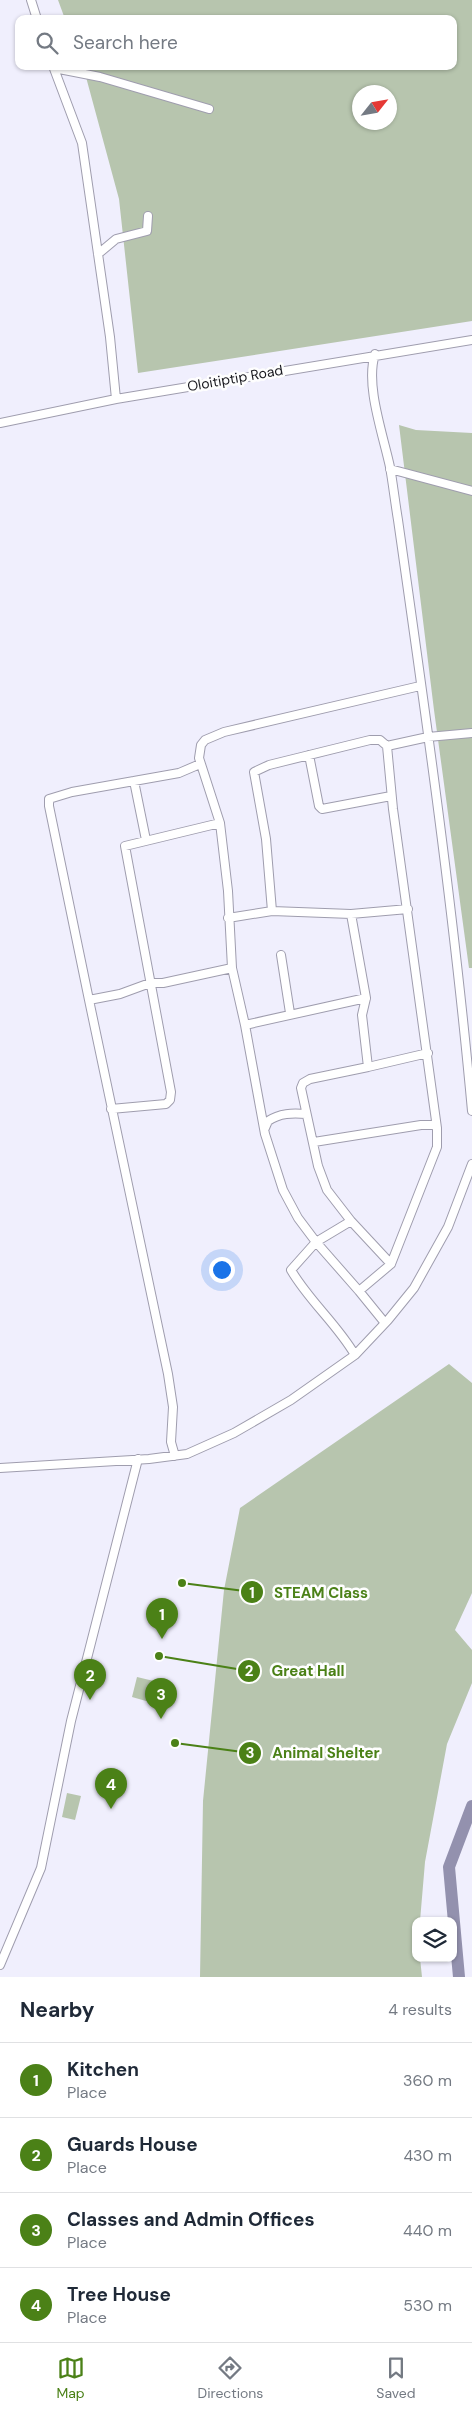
<!DOCTYPE html>
<style>
:root{--surface:#fff;--page:#f2f2f3;--text:#1f2937;--muted:#747a83;--line:#e0e1e3;--accent:#4b8117}
body{margin:0;font-family:"DM Sans",sans-serif;background:var(--page);color:var(--text)}
.controls{position:absolute;right:15px;bottom:15px;display:grid;overflow:hidden;border-radius:10px;box-shadow:0 1px 4px #0004}
.controls button{width:45px;height:45px;display:grid;place-items:center;padding:0;border:0;border-bottom:1px solid var(--line);background:var(--surface);color:var(--text);font:25px sans-serif}
.compass{position:absolute;left:352px;top:85px;width:45px;height:45px;border-radius:50%;background:var(--surface);box-shadow:0 1px 4px #0004;rotate:59deg}
.you{position:absolute;left:221px;top:1269px;width:18px;height:18px;margin:-12px;border:4px solid #fff;border-radius:50%;background:#1a73e8;box-shadow:0 0 0 8px #1a73e833}
.badge{display:grid;place-items:center;width:32px;height:32px;border-radius:50%;background:var(--accent);color:#fff;font-size:16px;font-weight:700}
.pin{position:absolute;translate:-50% -41px;filter:drop-shadow(0 1px 2px #0008)}
.pin::after{content:'';position:absolute;top:26px;width:18px;height:15px;background:inherit;clip-path:polygon(0 0,100% 0,50% 100%)}
.list{margin:0;padding:0;list-style:none}
h2{display:flex;justify-content:space-between;align-items:center;height:65px;margin:0;padding:0 20px;font-size:21px}
h2 small{font-size:16px;font-weight:400;color:var(--muted)}
.list li{display:grid;grid-template-columns:32px 1fr auto;gap:15px;align-items:center;box-sizing:border-box;height:75px;padding:0 20px;border-top:1px solid var(--line)}
.list b{display:block;font-size:19px;white-space:nowrap}
.list p{margin:0;font-size:16px;white-space:nowrap;color:var(--muted)}
.list em{font-size:16px;font-style:normal;color:var(--muted)}
.icon{flex:none;width:28px;height:28px;fill:none;stroke:currentColor;stroke-width:2;stroke-linecap:round;stroke-linejoin:round}
.map{position:relative;flex:none;width:472px;height:1977px;overflow:hidden}
.search{position:absolute;background:var(--surface);box-shadow:0 1px 4px #0004;left:15px;right:15px;top:15px;height:55px;display:flex;align-items:center;gap:12px;box-sizing:border-box;padding:0 18px;border-radius:10px;color:var(--muted);font-size:19px}
.sheet{height:365px;background:var(--surface)}
nav{display:flex;justify-content:space-around;align-items:center;box-sizing:border-box;height:70px;border-top:1px solid var(--line);background:var(--surface);font-size:14px;color:var(--muted)}
nav a{display:grid;justify-items:center;gap:2px}
nav .on{color:var(--accent)}
.map>svg:first-child{display:block}
.green{fill:#b7c5ae;fill-rule:evenodd}
.lines{fill:none;stroke-linecap:round;stroke-linejoin:round}
.river{stroke:#9391ae;stroke-width:12}
.minor-casing{stroke:#9f9dae;stroke-width:10}
.minor{stroke:#fff;stroke-width:8}
.labels{text-anchor:middle;dominant-baseline:central;stroke-width:5;stroke-linejoin:round;paint-order:stroke}
.street-label{font-size:14px;fill:#19191f;stroke:#fefefe}
.leader{fill:none;stroke:#4b8117;stroke-width:2}
.callout-dot{fill:#4b8117;stroke:#fefefe;stroke-width:2}
.mark-label{font-size:15px;text-anchor:middle;font-weight:bold;fill:#fff}
.callout-label{font-size:15px;text-anchor:middle;font-weight:bold;fill:#4b8117;stroke:#fefefe;stroke-width:5;stroke-linejoin:round;paint-order:stroke}
</style>
<div class="map">
<svg width="472" height="1977" viewBox="0 0 472 1977">
<rect width="100%" height="100%" fill="#f0effd"/>
<path class="green" d="M58,0H472V321L138,373L119,199L83,66H453V19H65ZM360,92H390V122H360Z
M399,425L416,430L472,433V968H469L434,710Z
M449,1364L472,1383V1593L455,1630L472,1650V1683L447,1744L425,1862L420,1921H416V1958H420L422,1977H200L203,1801L224,1590L240,1508Z
M137,1677L158,1682L153,1703L132,1697Z
M67,1793L81,1796L75,1820L62,1817Z"/>
<g class="lines">
<path class="river" d="M459,1977L449,1867L472,1806"/>
<defs>
<path id="minor" d="M31,0L37,19
M53,66L82,143L110,337L116,399
M54,68L100,77L209,109
M98,254L116,239L147,231L148,216
M375,354C365,385 383,434 390,467C393,484 395,502 398,520C426,716 454,913 472,1111
M0,423L116,399L472,340
M390,469L472,491
M387,746L393,809L437,1128
M309,755L319,806L322,809L391,796
M200,764L179,773L72,792L49,799V806L89,1000L120,994L150,983H163L232,968
M134,781L146,840
M408,909L351,914L272,911L266,839L254,772L269,765L370,740H380L387,746L428,737L472,733
M351,914L366,998L362,1015L368,1067L310,1079L303,1083L301,1088L318,1166L327,1190L351,1221L391,1264
M228,918L272,911
M281,955L290,1013
M89,1000L168,1374L173,1407L171,1442L175,1456
M245,1025L366,998
M368,1067L428,1053
M111,1109L166,1104L170,1100L171,1092L125,846L220,823
M265,1128L268,1121C280,1113 292,1113 306,1114
M314,1142L421,1125H434L437,1128V1147L391,1264L359,1291
M351,1221L316,1242L291,1270C309,1301 337,1324 355,1355
M385,1323L359,1291L316,1242L298,1218L283,1190L265,1134L245,1025L232,968L228,891L220,823L199,758L201,745L205,740L224,732L420,686
M0,1468L149,1459L187,1454L234,1433L291,1400L355,1355L388,1320L414,1288L448,1227L472,1164
M0,1965L41,1868L71,1721L138,1459"/>
</defs>
<use href="#minor" class="minor-casing"/>
<use href="#minor" class="minor"/>
</g>
<g class="labels">
<g class="street-label">
<text transform="translate(235 378) rotate(-10)">Oloitiptip Road</text>
</g>
</g>
<path class="leader" d="M182 1583L252 1592M159 1656L249 1671M175 1743L250 1753"/>
<g class="callout-dot">
<circle cx="182" cy="1583" r="5"/>
<circle cx="159" cy="1656" r="5"/>
<circle cx="175" cy="1743" r="5"/>
<circle cx="252" cy="1592" r="12"/>
<circle cx="249" cy="1671" r="12"/>
<circle cx="250" cy="1753" r="12"/>
</g>
<g class="mark-label">
<text x="252" y="1598">1</text>
<text x="249" y="1676">2</text>
<text x="250" y="1758">3</text>
</g>
<g class="callout-label">
<text x="321" y="1598">STEAM Class</text>
<text x="308" y="1676">Great Hall</text>
<text x="326" y="1758">Animal Shelter</text>
</g>
</svg>
<div class="controls">
<button><svg class="icon" aria-label="layers" viewBox="0 0 24 24"><path d="M12 4l9 5-9 5-9-5zM3 14l9 5 9-5"/></svg></button>
</div>
<svg class="compass" viewBox="-18 -18 36 36"><path d="M0-13l5 13h-10z" fill="#e53935"/><path d="M0 13l5-13h-10z" fill="#747a83"/></svg>
<div class="you"></div>
<div class="pin badge" style="left:162px;top:1639px">1</div>
<div class="pin badge" style="left:90px;top:1700px">2</div>
<div class="pin badge" style="left:161px;top:1719px">3</div>
<div class="pin badge" style="left:111px;top:1809px">4</div>
<div class="search"><svg class="icon" aria-label="search" viewBox="0 0 24 24"><circle cx="10" cy="10" r="6"/><path d="M15 15l6 6"/></svg>Search here</div>
</div>
<section class="sheet">
<h2>Nearby<small>4 results</small></h2>
<ul class="list">
<li><span class="badge">1</span><div><b>Kitchen</b><p>Place</p></div><em>360 m</em></li>
<li><span class="badge">2</span><div><b>Guards House</b><p>Place</p></div><em>430 m</em></li>
<li><span class="badge">3</span><div><b>Classes and Admin Offices</b><p>Place</p></div><em>440 m</em></li>
<li><span class="badge">4</span><div><b>Tree House</b><p>Place</p></div><em>530 m</em></li>
</ul>
</section>
<nav>
<a class="on"><svg class="icon" aria-label="map" viewBox="0 0 24 24"><path d="M3 6l6-2 6 2 6-2v14l-6 2-6-2-6 2zM9 4v14M15 6v14"/></svg>Map</a>
<a><svg class="icon" aria-label="directions" viewBox="0 0 24 24"><path d="M12 3l9 9-9 9-9-9zM9 14v-3h6M13 9l2 2-2 2"/></svg>Directions</a>
<a><svg class="icon" aria-label="saved" viewBox="0 0 24 24"><path d="M7 4h10v16l-5-4-5 4z"/></svg>Saved</a>
</nav>
